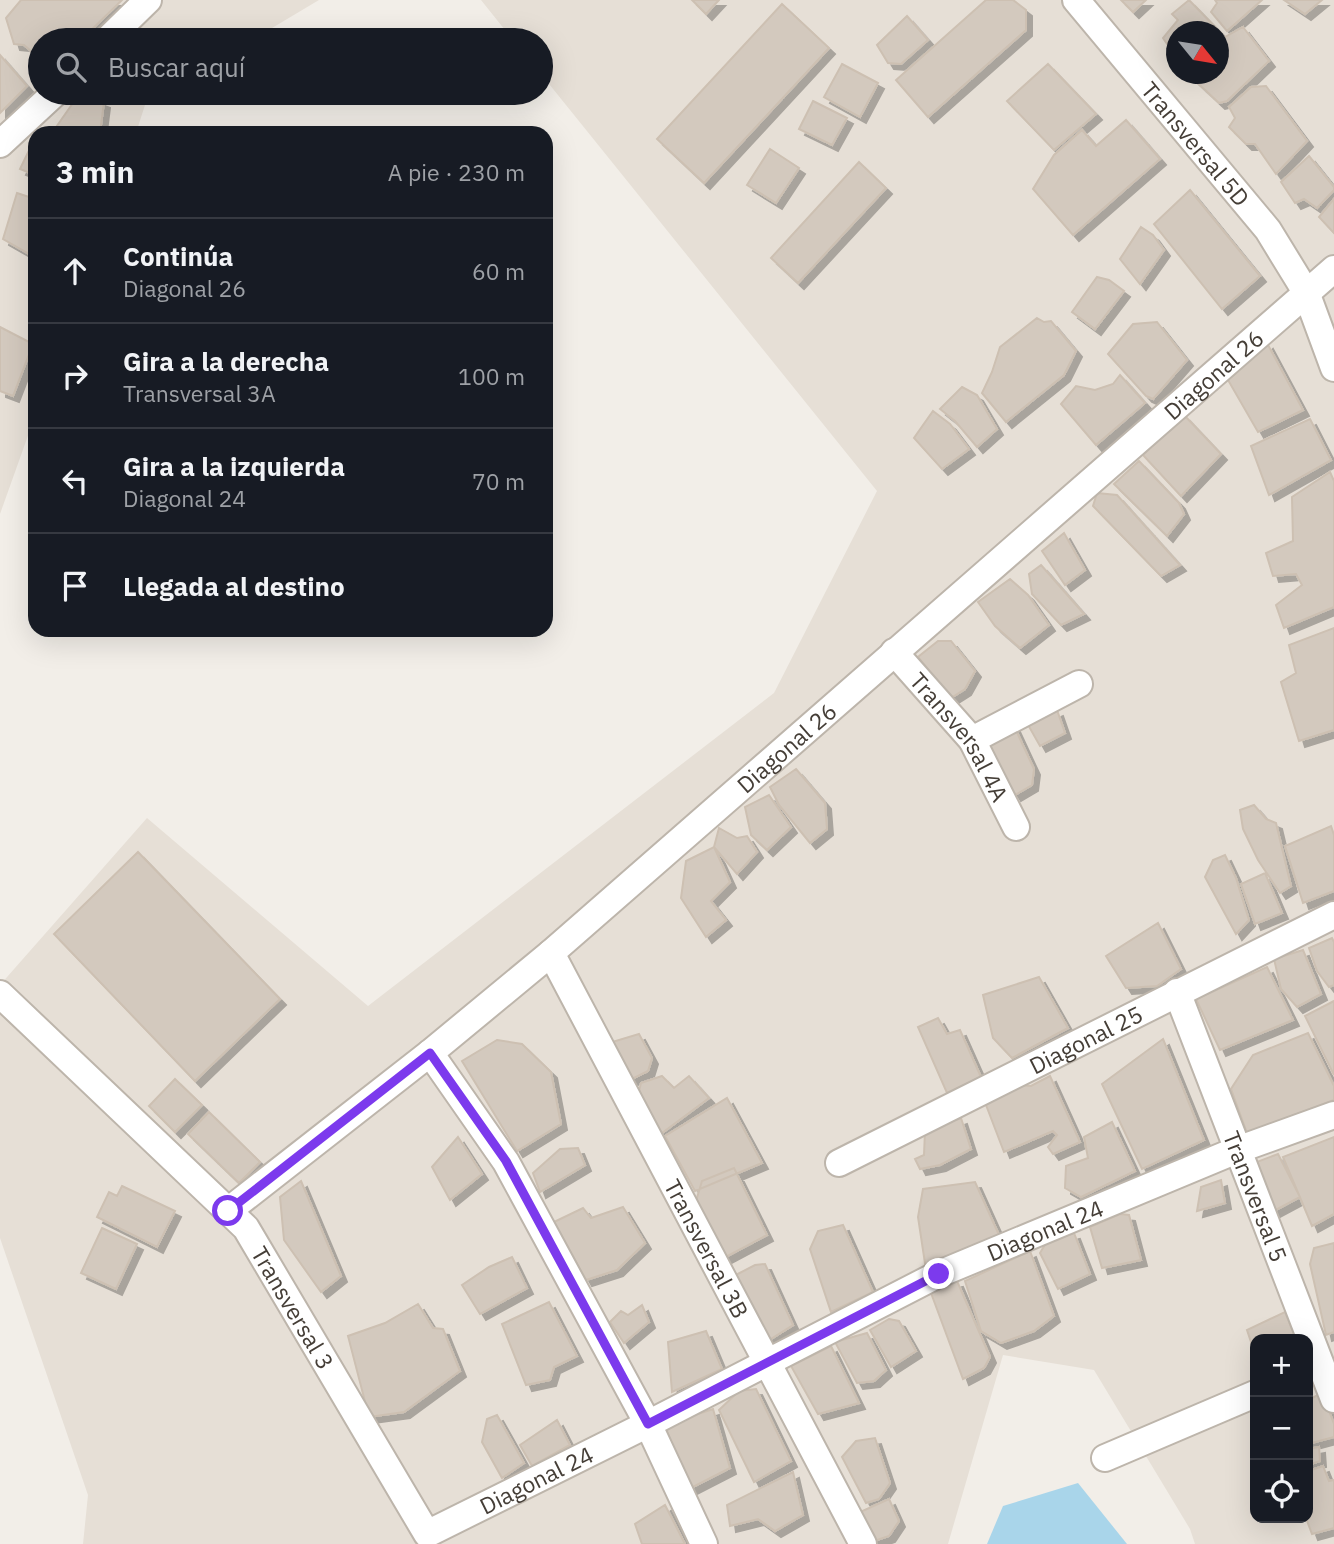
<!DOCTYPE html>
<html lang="es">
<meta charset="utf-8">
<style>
:root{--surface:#171b24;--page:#242831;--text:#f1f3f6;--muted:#9ea1a6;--line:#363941}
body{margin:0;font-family:"IBM Plex Sans",sans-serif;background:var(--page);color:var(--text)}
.controls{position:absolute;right:21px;bottom:21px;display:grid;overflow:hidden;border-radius:14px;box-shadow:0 7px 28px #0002}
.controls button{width:63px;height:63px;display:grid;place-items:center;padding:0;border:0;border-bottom:2px solid var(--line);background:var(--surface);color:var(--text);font:35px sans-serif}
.compass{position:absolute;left:1166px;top:21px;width:63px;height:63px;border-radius:50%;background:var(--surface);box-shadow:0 7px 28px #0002;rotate:120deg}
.stop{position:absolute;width:21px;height:21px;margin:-16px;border:5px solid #7c3aed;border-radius:50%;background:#fff}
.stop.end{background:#7c3aed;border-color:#fff;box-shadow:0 2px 7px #0008}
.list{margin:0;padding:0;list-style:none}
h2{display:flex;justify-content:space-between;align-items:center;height:91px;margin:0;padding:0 28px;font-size:30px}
h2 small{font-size:23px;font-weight:400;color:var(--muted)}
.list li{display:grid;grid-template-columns:46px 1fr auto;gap:21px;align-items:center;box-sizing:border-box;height:105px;padding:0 28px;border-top:2px solid var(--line)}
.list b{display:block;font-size:26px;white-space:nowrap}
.list p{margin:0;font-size:23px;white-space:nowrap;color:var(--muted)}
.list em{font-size:23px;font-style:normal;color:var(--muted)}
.icon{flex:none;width:38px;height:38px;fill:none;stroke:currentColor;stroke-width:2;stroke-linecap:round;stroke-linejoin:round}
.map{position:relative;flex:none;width:1334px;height:1544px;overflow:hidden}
.search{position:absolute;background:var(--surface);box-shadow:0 7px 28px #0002;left:28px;top:28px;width:525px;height:77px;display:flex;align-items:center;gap:18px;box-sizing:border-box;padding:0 24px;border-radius:38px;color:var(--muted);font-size:26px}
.panel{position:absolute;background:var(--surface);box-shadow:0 7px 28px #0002;left:28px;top:126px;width:525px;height:511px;border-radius:21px}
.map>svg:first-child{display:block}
.residential{fill:#e6dfd6;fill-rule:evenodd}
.water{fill:#a9d5ea}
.building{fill:#d3c9be;stroke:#cdc0b2;stroke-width:2;filter:url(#shadow)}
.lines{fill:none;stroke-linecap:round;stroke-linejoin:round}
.minor-casing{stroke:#bdb5ab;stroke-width:30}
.minor{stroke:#fff;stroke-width:26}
.route{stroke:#7c3aed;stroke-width:9}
.labels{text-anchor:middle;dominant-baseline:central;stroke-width:5;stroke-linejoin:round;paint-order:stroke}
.street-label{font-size:23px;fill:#453e37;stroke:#fff}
</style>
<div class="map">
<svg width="1334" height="1544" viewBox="0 0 1334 1544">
<defs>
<filter id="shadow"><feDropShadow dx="6" dy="6" stdDeviation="0" flood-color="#0004"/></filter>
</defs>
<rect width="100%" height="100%" fill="#f2eee8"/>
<path class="residential" d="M0,0H319L252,40H40V93H166L145,105L136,133H35V416L0,514Z
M481,0H1334V1544H1195L1190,1529L1094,1370L1003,1355L948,1544H83L88,1495L0,1238V985L147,818L368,1006L774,693L877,491L541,74V40H513ZM1176,32H1218V74H1176ZM1255,1339H1308V1518H1255Z"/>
<path class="water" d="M1078,1483L1127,1544H987L1003,1506Z"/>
<path class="building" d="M21,0H122L81,40H40V59L24,45L14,44L6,18Z
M692,0H719L706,14Z
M986,0H1013L1026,10V30L928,117L896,80Z
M1121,0H1146L1133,12Z
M1189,0L1221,33L1218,36V32H1176V57L1163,38L1178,20L1172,14Z
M1215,0H1262L1227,31L1211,12L1217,3Z
M1284,0H1322L1305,14Z
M782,4L829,48L704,183L657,139Z
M907,16L928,40L901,64L888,63L877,45Z
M1243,27L1269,61L1227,101L1219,103L1189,75L1218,74V44L1225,37Z
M0,55L27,86L0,113Z
M842,64L878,83L860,117L824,97Z
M1048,64L1096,114L1054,150L1007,101Z
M1266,86L1307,141L1276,174L1255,144H1246L1229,127L1235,118L1229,107L1251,87Z
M80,93L104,102L100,133H52Z
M813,101L847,118L832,145L799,129Z
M1126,120L1160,159L1073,235L1033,189L1054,155L1082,130L1096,146Z
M35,138V175L20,169Z
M770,149L799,168L776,203L747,185Z
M1309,156L1334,187V190L1317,208L1304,199L1295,203L1281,182Z
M859,162L886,188L798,283L771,258Z
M1190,190L1260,276L1222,309L1154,224Z
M17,193L35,199V255H31L3,239Z
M1334,199V233L1319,217Z
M1141,227L1153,235L1164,250L1140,284L1120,259Z
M1097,277L1109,280L1124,291L1095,329L1072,312Z
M1037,318L1044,322L1051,321L1076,351L1064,375L1006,422L982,393L992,372L1000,347Z
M1157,322L1187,360L1153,399L1146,396L1108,354L1133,324Z
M0,327L33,344L13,396L0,391Z
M1267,343L1303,410L1258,432L1228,380Z
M1120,375L1145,403L1096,445L1061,404L1076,386L1095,390L1113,384Z
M962,387L977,395L997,429L977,447L955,421L940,409Z
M933,411L950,424L969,449L942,469L914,438Z
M1184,415L1221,454L1181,496L1143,455Z
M1310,419L1331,460L1269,495L1251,446Z
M1139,461L1179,503L1184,514L1167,536L1114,484Z
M1330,472L1334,481V607L1284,628L1276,605L1302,585L1296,574L1273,576L1266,553L1293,541L1292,497Z
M1097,493L1117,495L1180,565L1161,576L1093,506Z
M1064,533L1085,570L1065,585L1042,551Z
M1041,565L1084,614L1061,625L1032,594L1029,574Z
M1010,579L1028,595L1049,625L1020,648L995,626L978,602Z
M1334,628V730L1299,741L1281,682L1296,673L1289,645Z
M938,641H951L975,671L965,689L951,698L918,657Z
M1057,710L1065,733L1040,746L1027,723Z
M1014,726L1034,769L1032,785L1015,795L983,744Z
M796,769L825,803L827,829L810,843L779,805L770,787Z
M769,795L791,827L767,850L751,835L745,807Z
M1254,805L1266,819L1276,823L1291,886L1280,893L1258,860L1243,829L1240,810Z
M1331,826L1334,835V891L1303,903L1285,846Z
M719,828L737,838L747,836L757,852L737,874L714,847Z
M714,847L730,882L711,901L726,920L706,937L681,898L686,861Z
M138,852L280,999L195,1081L54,934Z
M1225,855L1236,878L1249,920L1236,934L1205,877L1213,860Z
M1265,873L1282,913L1255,924L1241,884Z
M1158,923L1181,969L1157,986L1126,988L1106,956Z
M1332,938L1334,942V985L1329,987L1317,971L1309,948Z
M1303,950L1321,994L1297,1007L1281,989L1274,959Z
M1267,967L1293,1020L1220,1050L1196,999Z
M1039,977L1068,1028L1012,1058L993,1038L983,995Z
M1334,1001V1075L1305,1016Z
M938,1018L947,1034L960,1030L981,1077L947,1093L918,1027Z
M1308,1033L1334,1086V1100L1247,1133L1231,1089L1253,1055Z
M639,1034L652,1058L648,1071L632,1079L612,1042Z
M1163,1039L1204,1140L1142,1169L1102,1084Z
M497,1040L522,1044L551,1072L561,1124L517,1151L462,1061Z
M662,1076L674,1088L689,1076L709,1098L662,1133L637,1099L641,1083Z
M1050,1076L1080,1142L1053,1154L1048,1147L1057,1135L1053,1131L1004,1152L986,1105L1018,1085L1031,1086Z
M175,1079L202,1105L175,1132L149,1106Z
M727,1098L762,1163L695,1191L665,1136Z
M209,1112L260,1162L239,1183L188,1134Z
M961,1118L971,1149L940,1165L920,1169L915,1159L924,1155L925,1131Z
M1112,1122L1135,1171L1081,1197L1065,1188L1066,1166L1088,1158L1084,1137Z
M458,1137L482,1174L450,1200L432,1167Z
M1334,1137V1214L1312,1226L1283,1157Z
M578,1148L585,1165L540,1192L533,1173L560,1149Z
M1278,1154L1300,1197L1270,1213L1249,1165Z
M734,1168L767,1235L722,1259L693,1211L702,1181Z
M1221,1180L1225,1203L1197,1211L1201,1187Z
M301,1181L341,1276L321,1292L284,1240L280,1197Z
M975,1182L999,1235L926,1270L918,1217L923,1189Z
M122,1186L175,1211L157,1247L97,1217L109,1192L117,1196Z
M623,1207L645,1243L617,1270L586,1280L554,1222L583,1208L591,1218Z
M1120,1214L1129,1215L1141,1260L1102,1268L1090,1227Z
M843,1225L873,1292L831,1312L810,1249L818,1231Z
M102,1228L137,1244L116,1289L81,1273Z
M1074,1233L1090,1274L1058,1289L1040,1253L1049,1238Z
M1334,1243V1332L1326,1335L1310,1264L1314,1248Z
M1030,1251L1054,1316L1034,1331L1001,1343L981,1331L965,1281Z
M512,1257L527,1288L480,1314L462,1285L489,1267Z
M765,1264L793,1325L766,1342L730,1278L755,1265Z
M957,1281L990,1357L984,1368L963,1379L931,1293L948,1283Z
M549,1302L577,1356L554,1367L550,1380L526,1385L502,1324Z
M418,1304L433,1328L443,1329L460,1371L404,1412L369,1417L348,1336L385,1323Z
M642,1305L649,1322L624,1343L610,1322L621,1311L628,1315Z
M1285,1312L1296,1339H1255V1354L1247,1330Z
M889,1319L899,1321L916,1351L891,1367L870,1330Z
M706,1331L722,1369L672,1392L668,1342Z
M867,1333L886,1370L874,1381L857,1383L835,1342Z
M831,1346L859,1403L818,1414L791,1366Z
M756,1389L791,1461L754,1482L719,1410L739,1391Z
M1322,1393L1334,1424V1437L1308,1444V1400Z
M713,1409L730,1468L687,1490L665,1425Z
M497,1415L524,1463L502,1478L482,1442L487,1419Z
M557,1420L570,1445L532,1466L520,1445Z
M875,1438L890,1483L879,1499L866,1503L842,1457L856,1441Z
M1319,1447L1320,1461L1308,1465V1449Z
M1323,1466L1329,1481L1334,1480V1528L1312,1534L1306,1518L1308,1471Z
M793,1472L803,1515L775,1531L758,1519L730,1526L727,1505Z
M889,1499L899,1521L889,1536L874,1541L858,1513Z
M665,1505L685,1544H642L635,1524Z"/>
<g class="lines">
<defs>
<g id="minor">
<path id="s1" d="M1076,0L1268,230L1306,292L1334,368"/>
<path d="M107,40L148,0"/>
<path d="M0,144L55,93"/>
<path id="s2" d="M894,652L972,740L1016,827"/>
<path d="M972,740L1079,684"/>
<path id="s3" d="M551,953L863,1544"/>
<path id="s4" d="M1177,992L1334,1399"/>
<path id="s5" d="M0,994L246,1228L427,1534L648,1424L939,1274L1237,1150L1334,1115"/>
<path d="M430,1053L506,1162L648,1424L704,1544"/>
<path id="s6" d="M839,1163L1334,915"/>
<path id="s7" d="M228,1211L430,1053L551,953L1334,269"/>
<path d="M1105,1458L1255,1394"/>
</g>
</defs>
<use href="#minor" class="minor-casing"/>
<use href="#minor" class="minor"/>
</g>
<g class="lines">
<path class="route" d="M228,1211L430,1053L506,1161L648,1424L939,1274"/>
</g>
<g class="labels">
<g class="street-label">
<text stroke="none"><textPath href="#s1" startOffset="187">Transversal 5D</textPath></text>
<text stroke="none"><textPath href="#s7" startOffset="1293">Diagonal 26</textPath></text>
<text stroke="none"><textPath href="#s2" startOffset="108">Transversal 4A</textPath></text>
<text stroke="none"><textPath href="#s7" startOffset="726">Diagonal 26</textPath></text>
<text stroke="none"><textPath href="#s6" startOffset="276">Diagonal 25</textPath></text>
<text stroke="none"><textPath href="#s4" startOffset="219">Transversal 5</textPath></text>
<text stroke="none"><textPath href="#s5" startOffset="1384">Diagonal 24</textPath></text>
<text stroke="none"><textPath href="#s3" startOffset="334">Transversal 3B</textPath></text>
<text stroke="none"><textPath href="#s5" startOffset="432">Transversal 3</textPath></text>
<text stroke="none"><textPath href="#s5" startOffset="817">Diagonal 24</textPath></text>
</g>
</g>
</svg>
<div class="controls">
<button>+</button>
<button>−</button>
<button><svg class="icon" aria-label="locate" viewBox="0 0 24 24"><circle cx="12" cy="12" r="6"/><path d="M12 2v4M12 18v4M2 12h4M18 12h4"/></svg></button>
</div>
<svg class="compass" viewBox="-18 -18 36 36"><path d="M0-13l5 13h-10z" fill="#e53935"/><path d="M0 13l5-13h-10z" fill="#9ea1a6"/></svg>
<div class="stop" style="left:228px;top:1211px"></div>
<div class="stop end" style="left:939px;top:1274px"></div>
<div class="search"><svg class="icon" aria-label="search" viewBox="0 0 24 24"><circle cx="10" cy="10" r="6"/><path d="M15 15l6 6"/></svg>Buscar aquí</div>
<section class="panel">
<h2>3 min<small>A pie · 230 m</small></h2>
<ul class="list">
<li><svg class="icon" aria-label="ahead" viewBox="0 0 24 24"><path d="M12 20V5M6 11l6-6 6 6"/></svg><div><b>Continúa</b><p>Diagonal 26</p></div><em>60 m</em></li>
<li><svg class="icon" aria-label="right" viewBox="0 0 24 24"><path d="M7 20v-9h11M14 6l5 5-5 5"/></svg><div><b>Gira a la derecha</b><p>Transversal 3A</p></div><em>100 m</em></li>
<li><svg class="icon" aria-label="left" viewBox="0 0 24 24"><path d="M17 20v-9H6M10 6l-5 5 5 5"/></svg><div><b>Gira a la izquierda</b><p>Diagonal 24</p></div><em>70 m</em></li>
<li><svg class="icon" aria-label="arrive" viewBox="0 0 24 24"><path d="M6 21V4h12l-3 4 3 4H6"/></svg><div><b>Llegada al destino</b></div></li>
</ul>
</section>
</div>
